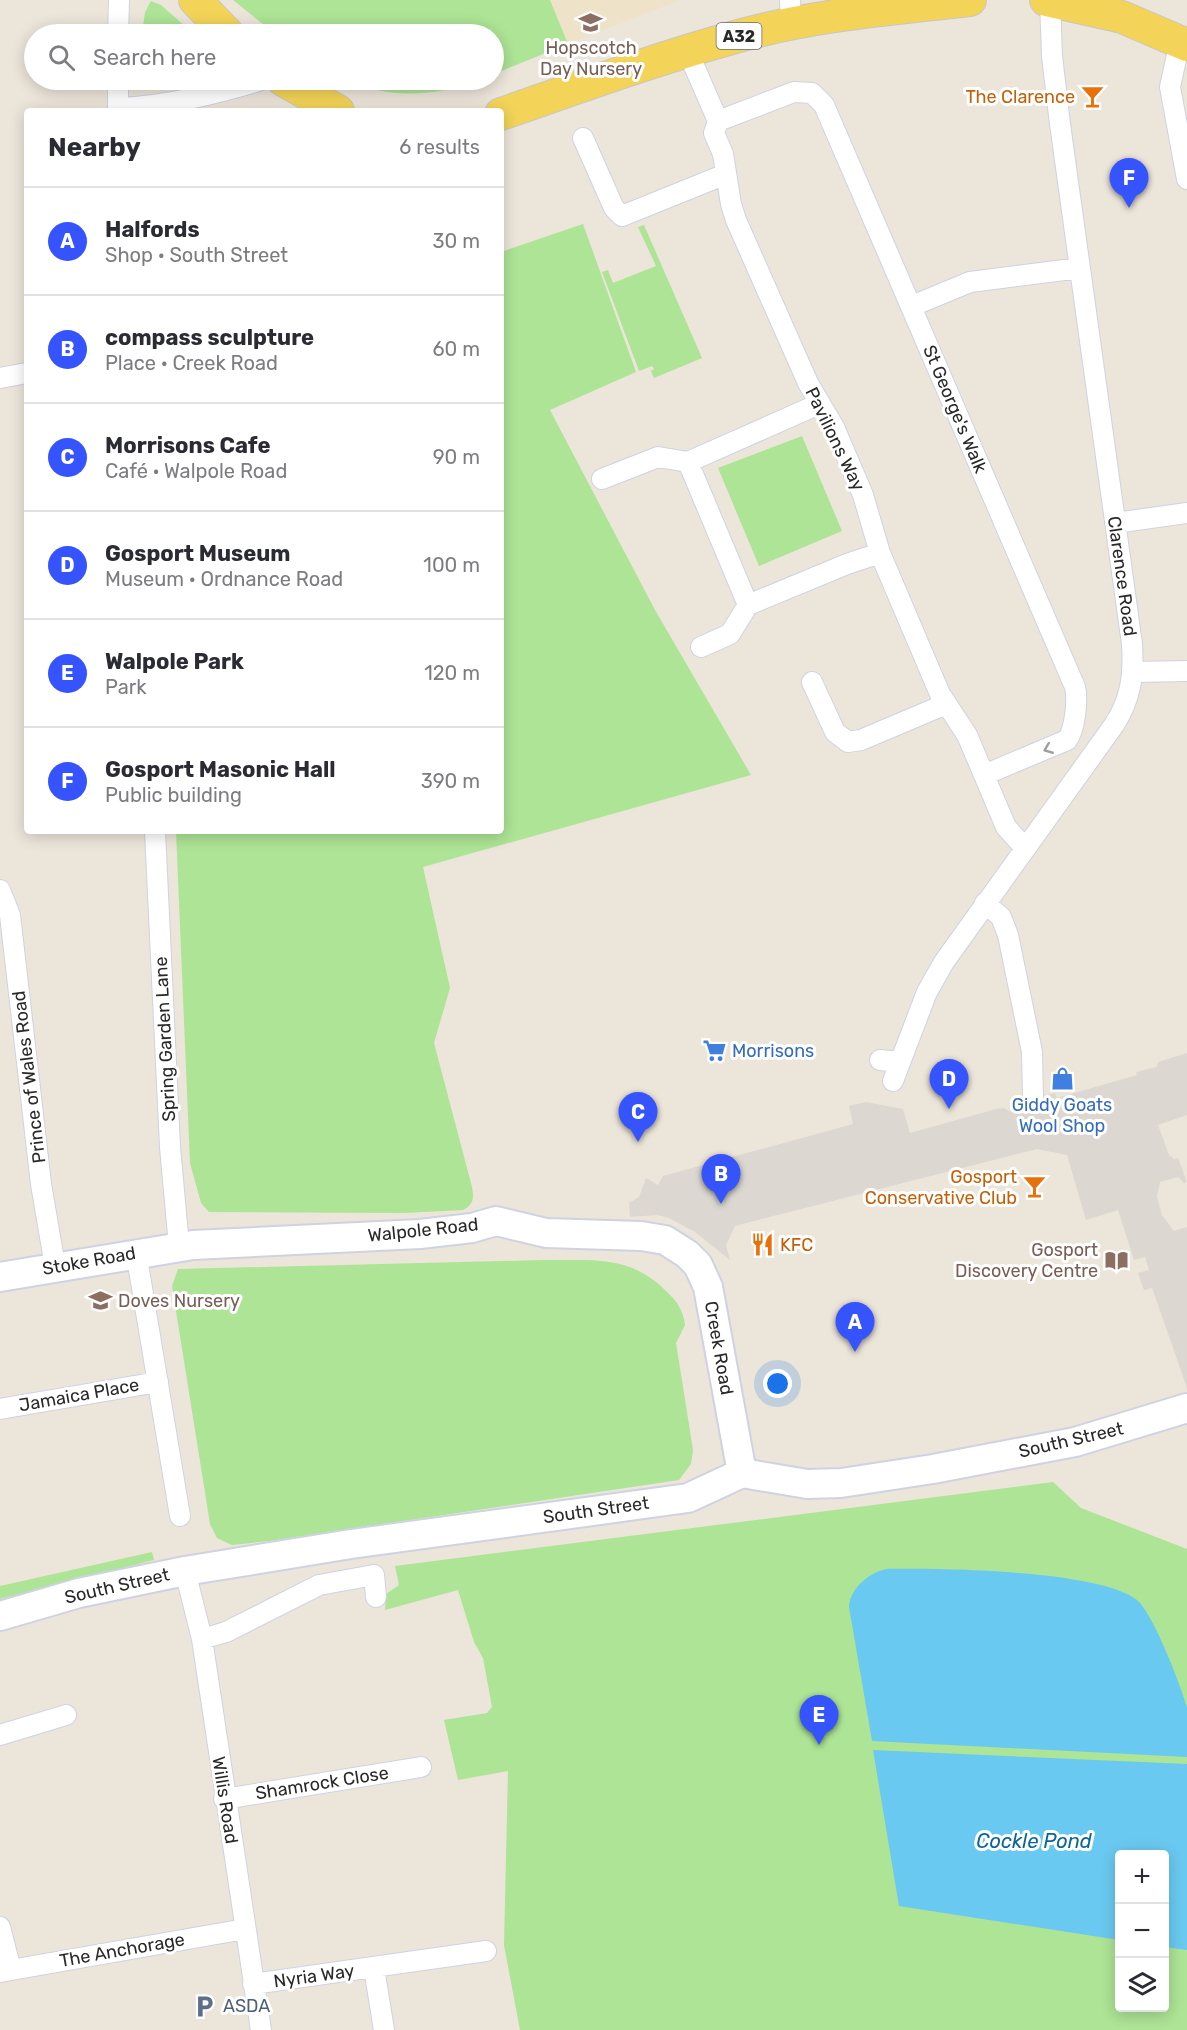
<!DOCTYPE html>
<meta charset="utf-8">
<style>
:root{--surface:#fff;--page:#f2f2f3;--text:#2b2b33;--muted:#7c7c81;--line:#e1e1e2;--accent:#3554fd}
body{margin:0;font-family:Rubik,sans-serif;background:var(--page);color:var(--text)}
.controls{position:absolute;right:18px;bottom:18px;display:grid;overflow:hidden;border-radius:6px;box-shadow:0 3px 15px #0003}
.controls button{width:54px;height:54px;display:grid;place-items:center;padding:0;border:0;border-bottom:2px solid var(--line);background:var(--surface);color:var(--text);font:30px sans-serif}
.you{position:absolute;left:778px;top:1384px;width:21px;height:21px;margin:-15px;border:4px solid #fff;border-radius:50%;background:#1a73e8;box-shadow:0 0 0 9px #1a73e833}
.badge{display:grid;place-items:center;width:39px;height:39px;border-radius:50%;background:var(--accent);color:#fff;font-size:20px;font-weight:700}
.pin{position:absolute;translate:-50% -50px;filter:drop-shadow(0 2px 3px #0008)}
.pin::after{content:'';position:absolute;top:32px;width:21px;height:18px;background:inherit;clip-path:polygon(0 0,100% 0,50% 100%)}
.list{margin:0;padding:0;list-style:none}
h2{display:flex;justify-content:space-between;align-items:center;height:78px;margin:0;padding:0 24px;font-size:26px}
h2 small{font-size:20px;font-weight:400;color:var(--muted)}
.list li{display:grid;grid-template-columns:39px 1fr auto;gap:18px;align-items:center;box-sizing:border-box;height:108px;padding:0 24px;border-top:2px solid var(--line)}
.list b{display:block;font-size:22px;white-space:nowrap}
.list p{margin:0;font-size:20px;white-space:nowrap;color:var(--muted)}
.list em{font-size:20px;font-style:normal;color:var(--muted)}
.icon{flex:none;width:33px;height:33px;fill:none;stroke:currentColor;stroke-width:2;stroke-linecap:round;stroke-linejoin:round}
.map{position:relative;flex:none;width:1187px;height:2030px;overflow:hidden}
.search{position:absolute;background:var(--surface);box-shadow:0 3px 15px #0003;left:24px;top:24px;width:480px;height:66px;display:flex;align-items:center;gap:15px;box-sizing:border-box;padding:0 21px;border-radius:33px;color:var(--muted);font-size:22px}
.panel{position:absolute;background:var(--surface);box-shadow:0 3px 15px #0003;left:24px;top:108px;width:480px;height:726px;border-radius:6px}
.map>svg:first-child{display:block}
.education{fill:#eee3c9}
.green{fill:#ade495;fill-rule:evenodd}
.plaza{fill:#dcd8d1}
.water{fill:#6ac9f1}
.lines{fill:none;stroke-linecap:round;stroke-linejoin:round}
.street-casing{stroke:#cfd2e2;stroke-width:22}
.secondary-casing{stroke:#cfd2e2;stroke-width:32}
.primary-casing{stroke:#c7c7c7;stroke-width:34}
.street{stroke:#fff;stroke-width:20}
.secondary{stroke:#fff;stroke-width:28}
.primary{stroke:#f3d458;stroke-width:32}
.oneway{stroke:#9f9f9f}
.labels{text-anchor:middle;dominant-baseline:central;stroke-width:6;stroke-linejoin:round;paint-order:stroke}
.shield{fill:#fff;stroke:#696969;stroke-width:1.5}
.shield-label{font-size:16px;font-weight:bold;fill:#292929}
.education-label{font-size:18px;fill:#785e54;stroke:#fff}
.food-label{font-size:18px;fill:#c56008;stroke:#fff;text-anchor:end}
.street-label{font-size:18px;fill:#292929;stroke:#fff}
.shop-label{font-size:18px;fill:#366cbe;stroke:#fff;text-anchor:start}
.service-label{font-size:18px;fill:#4e5e75;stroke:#fff;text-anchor:start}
.water-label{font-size:20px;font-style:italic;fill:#0a659b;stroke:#fff}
</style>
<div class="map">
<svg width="1187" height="2030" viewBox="0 0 1187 2030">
<rect width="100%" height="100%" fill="#ece5da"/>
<path class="education" d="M550,0H678V1L568,44Z"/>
<path class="green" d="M233,0H550L568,44L494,74V34H275Z
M151,1L161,5L194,34H142L145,12Z
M347,80H481C436,96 391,100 347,80Z
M583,224L636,372L550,410L655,610L751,775L423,867L450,988L434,1043L472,1187C474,1198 474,1204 463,1210L404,1213L209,1212L201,1203L190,1163L176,831H501V252Z
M644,225L702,358L654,378L651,371L654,369L652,366L639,371L602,272L608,270L613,283L656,266L638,227Z
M802,436L842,531L759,566L718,468Z
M544,1260C592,1261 628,1254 665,1290C676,1300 683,1309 685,1325L676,1343L693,1450L691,1464L679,1480L269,1541L232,1545L217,1538L210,1524L172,1286L178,1269Z
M1053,1482L1081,1508L1187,1549V2030H520L504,1945L508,1771L458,1780L444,1720L487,1713L492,1707L483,1658L474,1642L458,1590L385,1610L386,1594L399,1585L395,1566ZM1120,1854H1164V2008H1120Z
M152,1552L154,1560L0,1599V1586Z"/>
<path class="plaza" d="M1187,1053V1115L1158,1125L1169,1155L1174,1159L1178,1158L1187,1182L1184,1183L1178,1177L1160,1182L1157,1197L1162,1215L1174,1231L1187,1227V1388L1152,1288L1144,1290L1138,1273L1149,1270L1145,1257L1134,1260L1118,1210L1086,1220L1067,1155L1037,1149L735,1226L726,1245L730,1260L695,1232L669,1218L657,1215L630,1217L629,1203L639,1197L646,1178L658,1185L663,1176L853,1124L849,1106L866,1102L903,1109L910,1133L996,1109L1004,1108L1011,1112L1018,1102L1055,1093L1057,1098L1137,1075L1136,1072L1157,1067L1158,1062Z"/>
<path class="water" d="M886,1569C939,1568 1099,1570 1137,1600C1153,1613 1181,1686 1187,1707C1187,1722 1187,1742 1187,1757L872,1741L849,1607C850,1588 869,1573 886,1569Z
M873,1750L1187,1764V1950L1165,1947L1164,1854H1120L1119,1940L899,1906Z"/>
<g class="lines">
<defs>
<path id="street" d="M790,0L791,24
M118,34L119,0
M1180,41L1170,87L1187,179
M687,50L718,121
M118,80V111
M118,108C167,106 215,94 262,80
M718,121L794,92L812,93L824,105L1075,687C1078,700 1075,730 1067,740L984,775
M718,121L714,133L723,154L731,204L736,220L808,383L834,427L863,495L880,553L940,694L967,735L1006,827L1025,848
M583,138L614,208L622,216L726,174
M912,306L970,282L1080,268
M0,378L27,373
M688,462L748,605
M602,479L658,457L688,462L819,404
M1115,523L1187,513
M701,647L730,634L748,605L847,564L880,553
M1133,672L1187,671
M812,682L835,732L848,742L861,740L946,704
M155,831L170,1147L179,1246
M0,890L10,915L41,1184L55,1266
M985,903L1001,917L1008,935L1032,1052L1033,1098
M880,1060L900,1062
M893,1081L927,992L944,962L1114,725C1131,699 1134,675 1132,644L1060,124L1052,56L1050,1
M136,1252L180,1516
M0,1409L158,1382
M185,1571L202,1639L261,2030
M202,1639L226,1632L319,1585L374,1575L376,1597
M0,1735L66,1715
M224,1799L421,1767
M0,1927L11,1970
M374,1968L384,2030
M0,1972L245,1929
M253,1984L486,1951"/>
<path id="secondary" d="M0,1277L193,1245L420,1234L472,1228L496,1221L546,1233L641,1236L665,1240L687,1254L698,1265L708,1287L742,1473
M0,1616L79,1593L185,1571L351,1544L688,1498L742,1473L807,1484L841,1483L933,1469L1075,1442L1187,1408"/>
<path id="primary" d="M195,0L228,34
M1046,0L1122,17L1187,45
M283,80L338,111
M501,114C579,87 656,59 735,37C811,15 892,9 970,0"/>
</defs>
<use href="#street" class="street-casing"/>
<use href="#secondary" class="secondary-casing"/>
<use href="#primary" class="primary-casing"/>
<use href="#street" class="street"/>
<use href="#secondary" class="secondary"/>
<use href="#primary" class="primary"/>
</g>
<defs><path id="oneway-chevron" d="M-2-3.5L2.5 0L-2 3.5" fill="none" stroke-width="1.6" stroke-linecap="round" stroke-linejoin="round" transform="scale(1.5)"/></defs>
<use class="oneway" href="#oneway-chevron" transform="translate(1048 749) rotate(158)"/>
<defs>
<symbol id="school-bare" viewBox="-9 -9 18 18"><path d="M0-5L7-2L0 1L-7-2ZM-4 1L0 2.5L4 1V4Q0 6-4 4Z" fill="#8d6e63" stroke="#fff" stroke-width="2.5" paint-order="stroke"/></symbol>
<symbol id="bar-bare" viewBox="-9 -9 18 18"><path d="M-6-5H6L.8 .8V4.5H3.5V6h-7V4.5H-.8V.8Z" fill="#e8710a" stroke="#fff" stroke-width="2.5" paint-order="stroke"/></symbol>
<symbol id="supermarket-bare" viewBox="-9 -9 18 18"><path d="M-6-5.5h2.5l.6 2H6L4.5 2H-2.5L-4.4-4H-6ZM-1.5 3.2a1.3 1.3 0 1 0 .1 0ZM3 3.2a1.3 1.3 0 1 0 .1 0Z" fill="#3f7fe0" stroke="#fff" stroke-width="2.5" paint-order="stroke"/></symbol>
<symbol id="shop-bare" viewBox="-9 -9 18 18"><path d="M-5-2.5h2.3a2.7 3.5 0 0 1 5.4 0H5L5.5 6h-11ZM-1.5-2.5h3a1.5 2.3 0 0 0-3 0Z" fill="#3f7fe0" stroke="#fff" stroke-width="2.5" paint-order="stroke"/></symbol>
<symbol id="restaurant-bare" viewBox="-9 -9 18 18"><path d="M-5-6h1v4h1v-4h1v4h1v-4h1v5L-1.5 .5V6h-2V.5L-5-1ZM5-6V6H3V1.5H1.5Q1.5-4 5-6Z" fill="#e8710a" stroke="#fff" stroke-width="2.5" paint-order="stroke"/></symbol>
<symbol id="library-bare" viewBox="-9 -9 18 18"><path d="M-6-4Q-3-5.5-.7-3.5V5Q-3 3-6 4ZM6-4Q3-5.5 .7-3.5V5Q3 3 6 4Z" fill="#8d6e63" stroke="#fff" stroke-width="2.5" paint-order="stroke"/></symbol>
<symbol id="parking-bare" viewBox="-9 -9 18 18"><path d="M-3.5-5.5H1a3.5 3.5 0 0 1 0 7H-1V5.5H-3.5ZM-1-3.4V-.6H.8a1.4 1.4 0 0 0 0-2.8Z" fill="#5c6f8a" stroke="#fff" stroke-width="2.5" paint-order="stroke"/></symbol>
</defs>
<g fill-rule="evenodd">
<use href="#school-bare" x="574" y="6" width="33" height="33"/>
<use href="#bar-bare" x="1076" y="80" width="33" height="33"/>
<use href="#supermarket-bare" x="698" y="1034" width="33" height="33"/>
<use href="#shop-bare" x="1046" y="1062" width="33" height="33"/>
<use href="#bar-bare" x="1018" y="1170" width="33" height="33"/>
<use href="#restaurant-bare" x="746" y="1228" width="33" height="33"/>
<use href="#library-bare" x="1100" y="1244" width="33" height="33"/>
<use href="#school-bare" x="84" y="1284" width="33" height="33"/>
<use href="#parking-bare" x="188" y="1990" width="33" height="33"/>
</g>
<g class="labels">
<rect class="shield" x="716.5" y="23" width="45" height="26" rx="4.5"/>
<g class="shield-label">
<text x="739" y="36">A32</text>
</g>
<g class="education-label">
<text x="591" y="48">Hopscotch<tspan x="591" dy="21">Day Nursery</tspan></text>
<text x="1098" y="1250" text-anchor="end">Gosport<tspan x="1098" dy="21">Discovery Centre</tspan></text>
<text x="118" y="1301" text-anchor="start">Doves Nursery</text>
</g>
<g class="food-label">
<text x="1075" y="97">The Clarence</text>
<text x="1017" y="1177">Gosport<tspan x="1017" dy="21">Conservative Club</tspan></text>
<text x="780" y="1245" text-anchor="start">KFC</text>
</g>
<g class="street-label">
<text transform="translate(955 409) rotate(67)">St George's Walk</text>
<text transform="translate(835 439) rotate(64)">Pavilions Way</text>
<text transform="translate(1122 576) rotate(82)">Clarence Road</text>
<text transform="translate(165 1039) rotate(-93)">Spring Garden Lane</text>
<text transform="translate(29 1077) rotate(-97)">Prince of Wales Road</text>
<text transform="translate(423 1230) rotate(-6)">Walpole Road</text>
<text transform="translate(89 1261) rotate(-10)">Stoke Road</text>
<text transform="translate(719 1348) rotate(80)">Creek Road</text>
<text transform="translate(79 1395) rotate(-10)">Jamaica Place</text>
<text transform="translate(1071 1440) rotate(-13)">South Street</text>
<text transform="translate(596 1510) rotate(-8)">South Street</text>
<text transform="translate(117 1586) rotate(-13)">South Street</text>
<text transform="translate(322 1783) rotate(-9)">Shamrock Close</text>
<text transform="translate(225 1800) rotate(81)">Willis Road</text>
<text transform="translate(122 1950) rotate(-10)">The Anchorage</text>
<text transform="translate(314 1976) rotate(-8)">Nyria Way</text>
</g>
<g class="shop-label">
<text x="732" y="1051">Morrisons</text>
<text x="1062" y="1105" text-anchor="middle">Giddy Goats<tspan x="1062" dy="21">Wool Shop</tspan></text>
</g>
<g class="service-label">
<text x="223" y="2006">ASDA</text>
</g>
<g class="water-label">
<text x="1034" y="1841">Cockle Pond</text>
</g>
</g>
</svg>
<div class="controls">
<button>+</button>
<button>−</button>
<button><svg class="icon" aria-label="layers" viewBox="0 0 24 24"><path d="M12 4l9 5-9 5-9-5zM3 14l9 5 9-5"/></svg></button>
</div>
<div class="you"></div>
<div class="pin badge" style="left:855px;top:1352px">A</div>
<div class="pin badge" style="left:721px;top:1204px">B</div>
<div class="pin badge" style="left:638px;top:1142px">C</div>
<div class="pin badge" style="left:949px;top:1109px">D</div>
<div class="pin badge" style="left:819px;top:1745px">E</div>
<div class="pin badge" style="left:1129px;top:208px">F</div>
<div class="search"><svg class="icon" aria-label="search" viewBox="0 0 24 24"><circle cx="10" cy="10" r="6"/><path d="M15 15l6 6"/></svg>Search here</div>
<section class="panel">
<h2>Nearby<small>6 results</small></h2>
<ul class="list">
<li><span class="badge">A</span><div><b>Halfords</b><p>Shop · South Street</p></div><em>30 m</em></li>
<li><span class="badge">B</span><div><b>compass sculpture</b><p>Place · Creek Road</p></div><em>60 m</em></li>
<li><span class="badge">C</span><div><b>Morrisons Cafe</b><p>Café · Walpole Road</p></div><em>90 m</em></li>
<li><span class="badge">D</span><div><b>Gosport Museum</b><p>Museum · Ordnance Road</p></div><em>100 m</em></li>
<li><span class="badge">E</span><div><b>Walpole Park</b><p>Park</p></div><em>120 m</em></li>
<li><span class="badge">F</span><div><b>Gosport Masonic Hall</b><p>Public building</p></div><em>390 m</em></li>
</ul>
</section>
</div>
